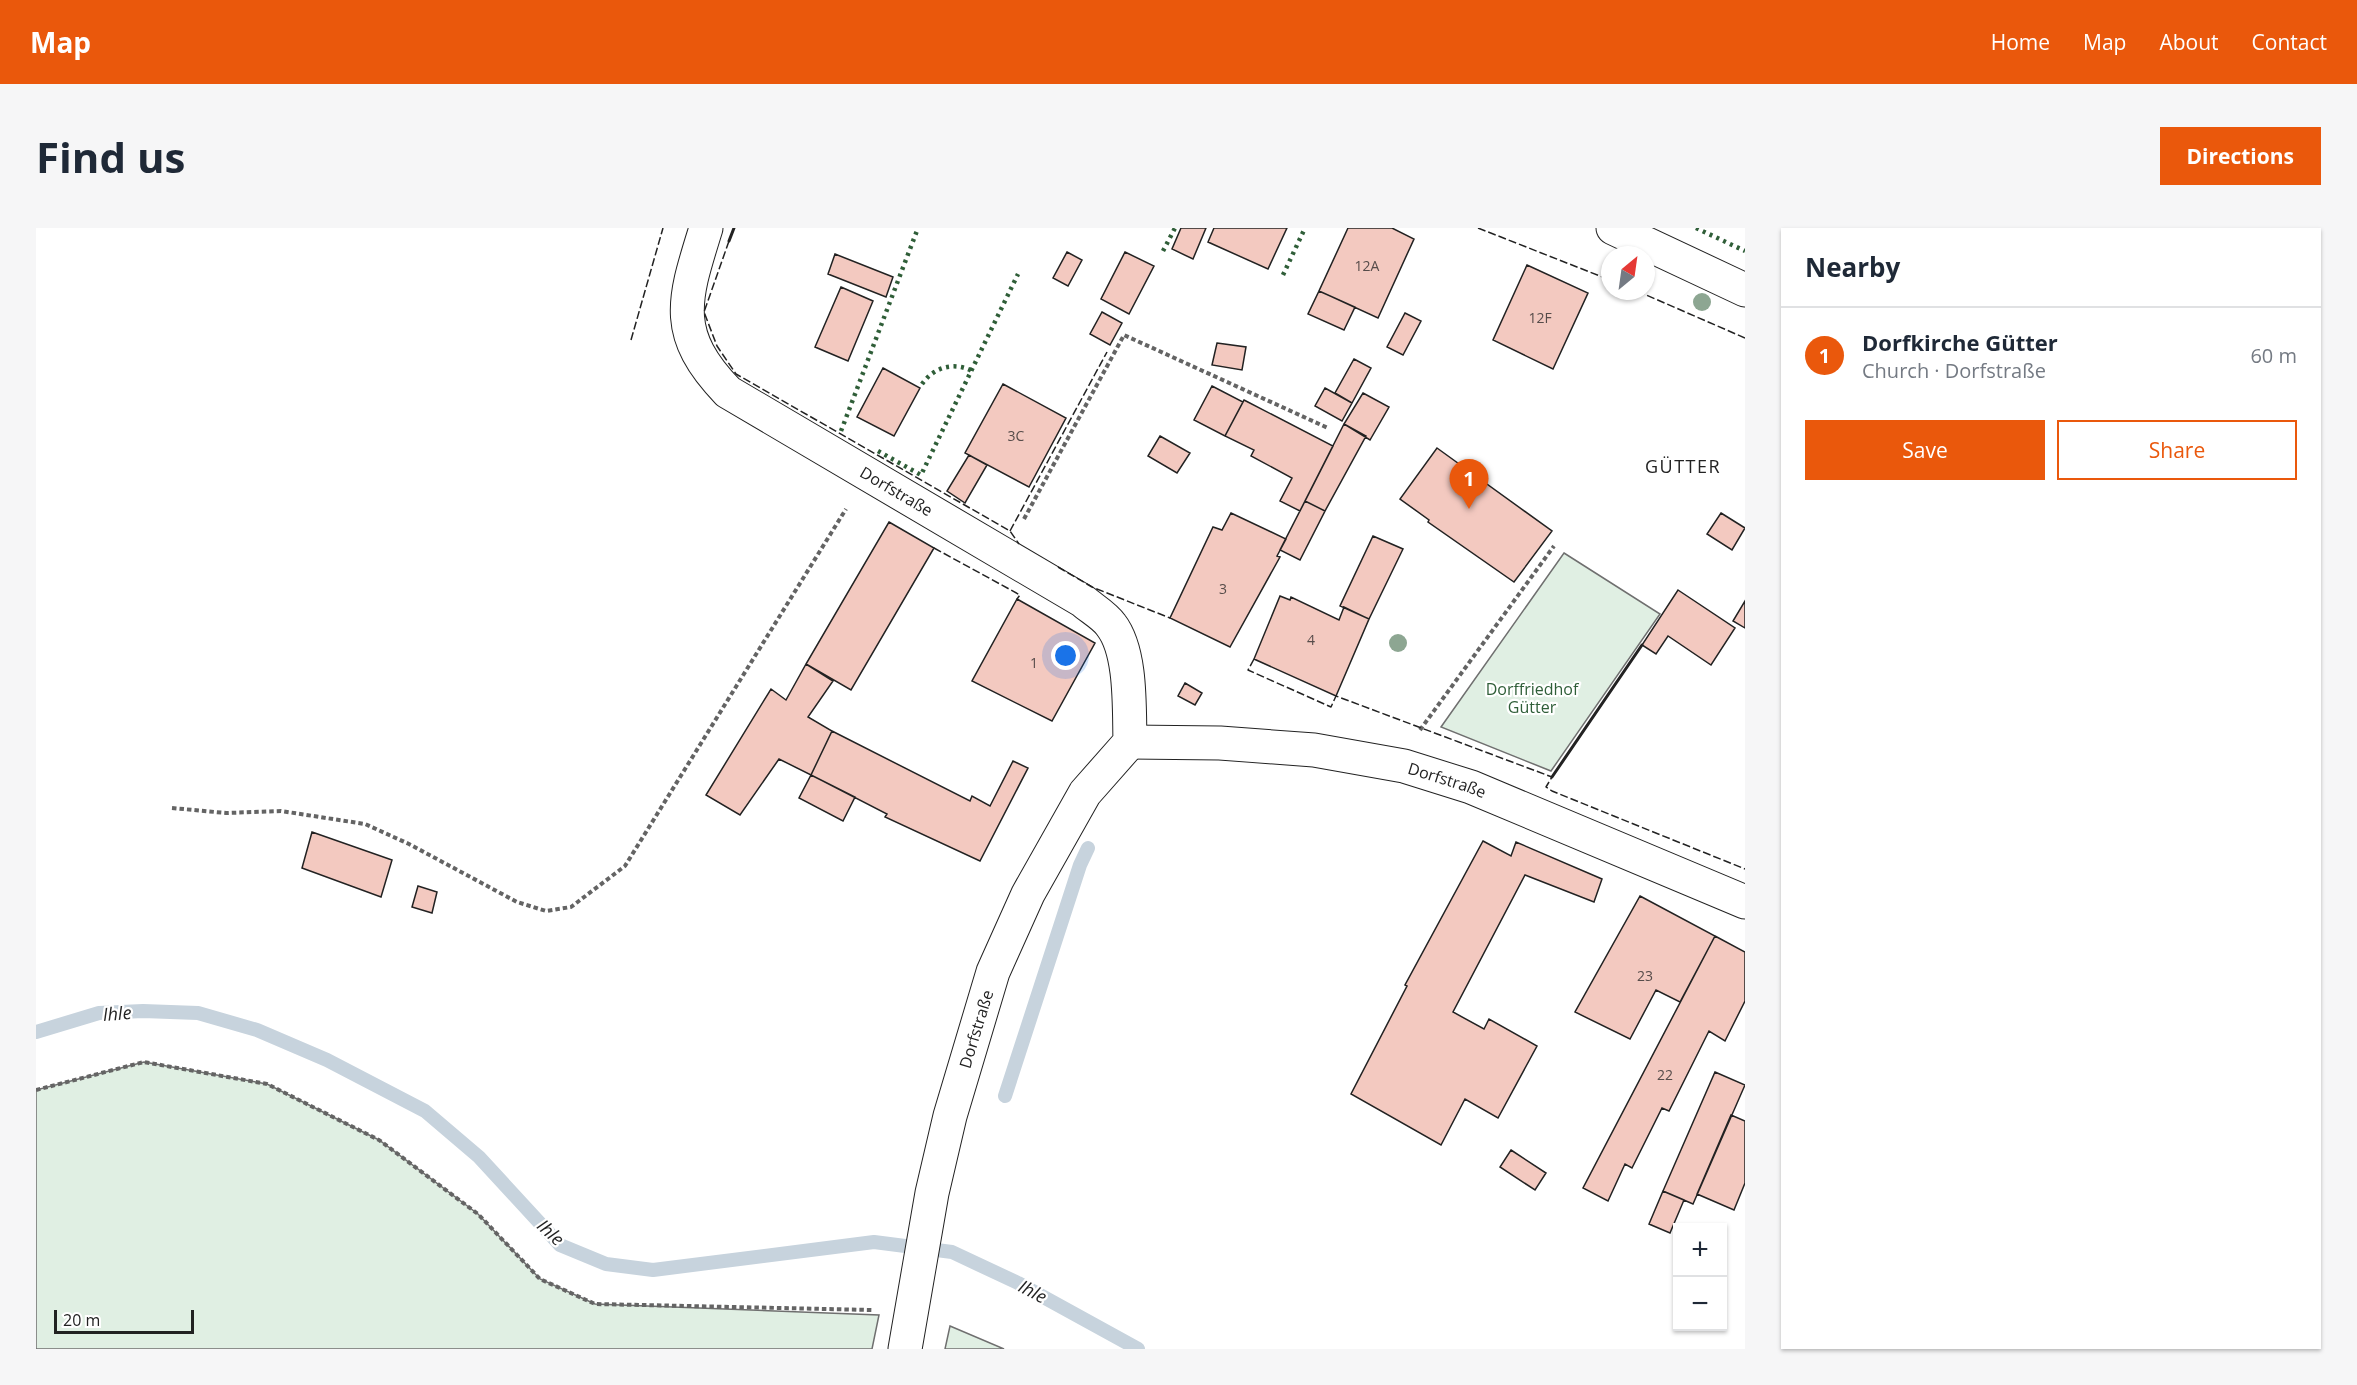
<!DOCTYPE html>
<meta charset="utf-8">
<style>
:root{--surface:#fff;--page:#f6f6f7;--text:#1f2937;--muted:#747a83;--line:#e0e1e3;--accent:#ea580c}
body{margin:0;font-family:"Open Sans",sans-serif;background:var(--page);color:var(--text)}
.controls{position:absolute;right:18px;bottom:18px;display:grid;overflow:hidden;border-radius:0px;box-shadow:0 2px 4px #0004}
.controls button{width:54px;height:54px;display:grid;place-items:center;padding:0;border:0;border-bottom:2px solid var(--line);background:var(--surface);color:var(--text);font:30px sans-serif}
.compass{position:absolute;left:1565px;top:18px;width:54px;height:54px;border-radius:50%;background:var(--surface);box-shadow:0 2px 4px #0004;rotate:29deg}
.scale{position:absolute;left:18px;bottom:15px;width:140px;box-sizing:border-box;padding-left:6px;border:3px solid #222;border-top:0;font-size:16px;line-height:21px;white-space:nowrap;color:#222;-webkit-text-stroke:4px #fff;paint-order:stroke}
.you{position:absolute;left:1030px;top:428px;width:21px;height:21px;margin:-15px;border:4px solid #fff;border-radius:50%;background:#1a73e8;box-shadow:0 0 0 9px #1a73e833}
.badge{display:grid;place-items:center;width:39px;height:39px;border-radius:50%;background:var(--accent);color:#fff;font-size:20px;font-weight:700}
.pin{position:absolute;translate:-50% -50px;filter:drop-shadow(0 2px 3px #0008)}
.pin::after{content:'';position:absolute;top:32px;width:21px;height:18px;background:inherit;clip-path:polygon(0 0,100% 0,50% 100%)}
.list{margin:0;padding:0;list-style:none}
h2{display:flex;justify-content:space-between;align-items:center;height:78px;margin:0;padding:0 24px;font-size:26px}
h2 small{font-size:20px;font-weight:400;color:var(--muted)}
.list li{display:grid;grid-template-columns:39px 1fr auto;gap:18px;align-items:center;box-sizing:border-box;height:96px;padding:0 24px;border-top:2px solid var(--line)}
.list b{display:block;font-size:22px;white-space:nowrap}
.list p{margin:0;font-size:20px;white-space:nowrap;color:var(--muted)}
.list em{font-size:20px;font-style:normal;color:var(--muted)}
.actions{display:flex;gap:12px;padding:18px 24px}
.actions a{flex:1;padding:14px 0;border:2px solid var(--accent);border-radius:0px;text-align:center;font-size:21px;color:var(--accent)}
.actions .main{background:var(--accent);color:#fff}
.map{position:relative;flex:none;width:1709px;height:1121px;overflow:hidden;border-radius:0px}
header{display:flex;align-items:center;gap:36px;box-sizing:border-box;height:84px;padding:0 30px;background:var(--accent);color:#fff}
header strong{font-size:28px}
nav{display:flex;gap:33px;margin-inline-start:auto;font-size:21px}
.intro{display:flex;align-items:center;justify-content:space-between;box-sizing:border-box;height:144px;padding:0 36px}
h1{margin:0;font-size:42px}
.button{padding:15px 27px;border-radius:0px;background:var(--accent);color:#fff;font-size:21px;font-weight:700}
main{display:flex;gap:36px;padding:0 36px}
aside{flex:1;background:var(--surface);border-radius:0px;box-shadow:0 2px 4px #0004}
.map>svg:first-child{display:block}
.green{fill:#e0efe3;stroke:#6f6f6f;stroke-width:1.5}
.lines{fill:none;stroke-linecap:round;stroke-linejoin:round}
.stream{stroke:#c7d3dd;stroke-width:14}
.building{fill:#f3c9c0;stroke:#222;stroke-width:1.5}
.street-casing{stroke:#222;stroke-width:35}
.path{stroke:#646464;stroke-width:4;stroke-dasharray:4.5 3;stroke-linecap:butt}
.street{stroke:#fff;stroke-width:33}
.hedge{stroke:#2f5e38;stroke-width:4.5;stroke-dasharray:3 4.5;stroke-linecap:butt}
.fence{stroke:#222;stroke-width:1.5;stroke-dasharray:8 3;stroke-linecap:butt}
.wall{stroke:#222;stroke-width:3}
.tree{fill:#8da692}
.labels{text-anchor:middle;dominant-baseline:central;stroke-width:4.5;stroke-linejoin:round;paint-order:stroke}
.number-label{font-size:14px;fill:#564c4a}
.street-label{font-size:16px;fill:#222;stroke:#fff}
.park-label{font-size:16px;fill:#2f5e38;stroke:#fff}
.neighbourhood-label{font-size:18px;letter-spacing:1.5px;fill:#222;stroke:#fff}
.water-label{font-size:18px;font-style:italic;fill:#222;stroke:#fff}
</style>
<header>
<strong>Map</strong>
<nav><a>Home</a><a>Map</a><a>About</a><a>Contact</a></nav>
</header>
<div class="intro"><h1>Find us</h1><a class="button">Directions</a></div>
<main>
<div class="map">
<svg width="1709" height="1121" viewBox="0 0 1709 1121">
<rect width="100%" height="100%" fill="#fff"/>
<path class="green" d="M1528,325L1624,386L1515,543L1405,499Z
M108,834L231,856L343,912L442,986L504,1051L559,1076L843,1087L836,1121H0V862Z
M914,1098L968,1121H909Z"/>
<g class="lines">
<path class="stream" d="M0,804L63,785L107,783L162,785L221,802L291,832L389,883L443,929L524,1017L570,1036L617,1042L838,1014L916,1024L982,1055L1102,1121
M969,868L1044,637L1052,620"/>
</g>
<path class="building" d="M1145,0H1170L1157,31L1136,21Z
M1178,0H1251L1232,41L1172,14Z
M1312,0H1356L1378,11L1342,90L1283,63Z
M1031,24L1046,32L1032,58L1017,50Z
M1089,24L1118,38L1093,86L1065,71Z
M799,26L857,49L850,69L792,46Z
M1491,37L1552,65L1517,141L1457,112Z
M805,59L837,73L812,133L779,119Z
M1283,63L1319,79L1308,102L1272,86Z
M1066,84L1086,95L1074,117L1054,106Z
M1369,85L1385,93L1367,127L1351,119Z
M1181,115L1210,119L1206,142L1176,137Z
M1318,131L1335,140L1316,175L1299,165Z
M847,140L884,160L858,208L821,189Z
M967,156L1030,190L993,259L929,225Z
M1176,158L1207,174L1189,208L1158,192Z
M1289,160L1316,175L1306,193L1279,178Z
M1327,165L1353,179L1334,212L1308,196Z
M1208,172L1297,218L1264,283L1244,273L1256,250L1215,228L1218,222L1189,208Z
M1308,196L1330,208L1289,283L1269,273Z
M1124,208L1154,225L1141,245L1112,228Z
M1401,220L1516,303L1478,354L1392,294L1393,292L1364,271Z
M933,227L951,237L929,275L911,263Z
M1269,273L1289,283L1264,332L1244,322Z
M1195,285L1250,311L1241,328L1244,329L1194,419L1134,390L1177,299L1186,302Z
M1685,285L1709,300L1696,322L1671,306Z
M853,294L898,320L815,462L770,436Z
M1337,308L1367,321L1333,391L1304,378Z
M1642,362L1699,400L1675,437L1632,408L1620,426L1606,417Z
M1244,368L1254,372L1255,369L1303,392L1308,379L1333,391L1300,468L1218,431Z
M981,371L1059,415L1016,493L936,453Z
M1709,373V400L1697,393Z
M770,436L797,453L772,489L796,503L775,547L743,531L704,587L670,567L735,461L750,472Z
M1149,455L1166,465L1159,477L1142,468Z
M796,503L934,573L936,568L954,578L977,533L992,540L944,633L849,589L851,586L775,547Z
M775,547L819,569L807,593L763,570Z
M276,604L356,632L345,669L266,640Z
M1447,613L1475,628L1480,614L1566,651L1558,674L1489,647L1417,784L1448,801L1453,791L1501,818L1462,890L1429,871L1405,917L1315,866L1371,758L1369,757Z
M382,658L401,664L396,685L376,679Z
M1604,668L1679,708L1644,774L1620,762L1594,811L1539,784Z
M1679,708L1709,724V773L1689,813L1673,803L1633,883L1626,880L1596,940L1589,936L1572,973L1547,960Z
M1679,844L1709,857L1657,976L1627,963Z
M1695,887L1709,893V955L1698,982L1661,966Z
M1475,922L1510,945L1499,962L1464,939Z
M1627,963L1648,972L1634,1005L1613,996Z"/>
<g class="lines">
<defs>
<g id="street">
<path id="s1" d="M670,0C648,71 635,105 692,164L1047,373C1055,380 1069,388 1075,397C1096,424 1093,481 1094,514L1049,565L992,666L957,744L914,888L896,965L869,1121"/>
<path d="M1577,0L1709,62"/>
<path id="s2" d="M1094,514L1184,515L1278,522L1368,538L1435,559L1709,674"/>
</g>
</defs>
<use href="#street" class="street-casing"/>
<path class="path" d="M988,291L1088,107L1292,200
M1384,502L1518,318
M136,580L190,585L245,583L329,596L373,616L481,674L510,683L535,679L589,638L810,281
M0,862L108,834L231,856L343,912L442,986L504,1051L559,1076L836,1082"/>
<use href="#street" class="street"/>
<path class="hedge" d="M1660,0L1709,23
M1127,23L1139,0
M1247,47L1269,0
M886,156C897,140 917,133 936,143
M805,203L882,0
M842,223L885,247L982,46"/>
<path class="fence" d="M1442,0L1574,52
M693,13L668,84L681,118L700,146L974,303L983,316
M1601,63L1709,110
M595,112L627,0
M974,303L1071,124
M898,320L984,367L981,371
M1022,339L1056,359L1134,390
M1218,431L1212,442L1295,479L1300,468L1516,549L1510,559L1516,563L1709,641"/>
<path class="wall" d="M693,13L698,0
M1516,549L1606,417"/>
</g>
<g class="tree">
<circle cx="1666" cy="74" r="9"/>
<circle cx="1362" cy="415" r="9"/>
</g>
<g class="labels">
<g class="number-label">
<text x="1331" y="37">12A</text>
<text x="1504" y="89">12F</text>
<text x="980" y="207">3C</text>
<text x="1187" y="360">3</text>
<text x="1275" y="411">4</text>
<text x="998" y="434">1</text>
<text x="1609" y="747">23</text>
<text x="1629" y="846">22</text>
</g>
<g class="street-label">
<text stroke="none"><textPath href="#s1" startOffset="374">Dorfstraße</textPath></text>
<text stroke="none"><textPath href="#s2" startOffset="321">Dorfstraße</textPath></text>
<text transform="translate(940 801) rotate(-73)">Dorfstraße</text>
</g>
<g class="park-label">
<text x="1496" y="461">Dorffriedhof<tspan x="1496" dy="18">Gütter</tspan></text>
</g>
<g class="neighbourhood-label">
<text x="1647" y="238">GÜTTER</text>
</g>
<g class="water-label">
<text transform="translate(81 785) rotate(-4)">Ihle</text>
<text transform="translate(515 1004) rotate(43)">Ihle</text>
<text transform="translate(997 1063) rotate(28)">Ihle</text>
</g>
</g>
</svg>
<div class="controls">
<button>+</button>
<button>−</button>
</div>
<svg class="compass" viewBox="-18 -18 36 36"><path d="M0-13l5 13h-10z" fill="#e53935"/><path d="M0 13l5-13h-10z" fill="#747a83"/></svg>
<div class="scale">20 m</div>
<div class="you"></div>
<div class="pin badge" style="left:1433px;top:281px">1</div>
</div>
<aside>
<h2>Nearby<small></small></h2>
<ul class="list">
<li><span class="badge">1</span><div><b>Dorfkirche Gütter</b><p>Church · Dorfstraße</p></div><em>60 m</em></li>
</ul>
<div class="actions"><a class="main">Save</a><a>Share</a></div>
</aside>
</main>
